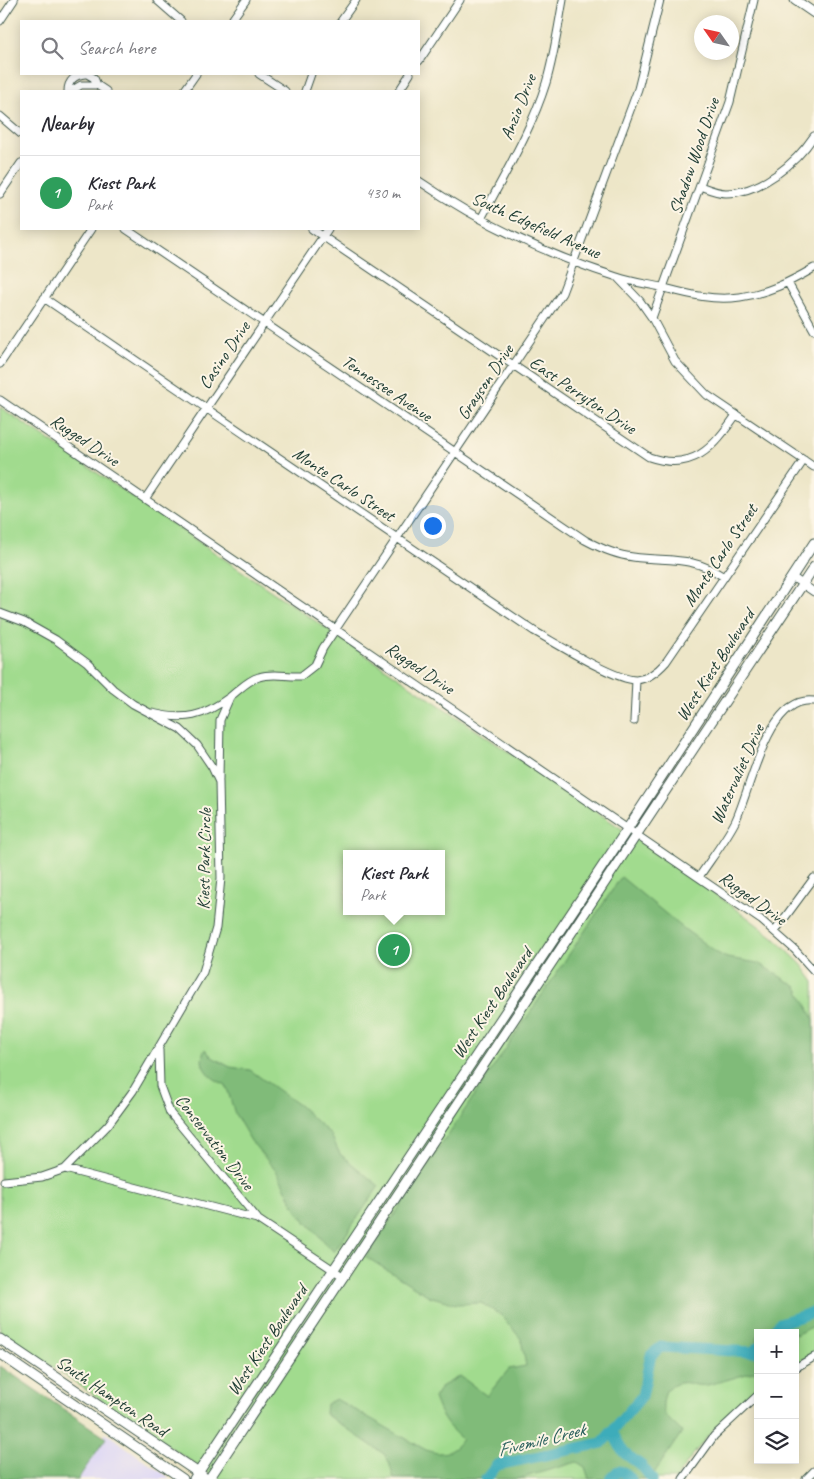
<!DOCTYPE html>
<meta charset="utf-8">
<style>
:root{--surface:#fff;--page:#f2f2f3;--text:#2b2b33;--muted:#7c7c81;--line:#e1e1e2;--accent:#d93025}
body{margin:0;font-family:Caveat,sans-serif;background:var(--page);color:var(--text)}
.controls{position:absolute;right:15px;bottom:15px;display:grid;overflow:hidden;border-radius:0px;box-shadow:0 2px 12px #0003}
.controls button{width:45px;height:45px;display:grid;place-items:center;padding:0;border:0;border-bottom:1px solid var(--line);background:var(--surface);color:var(--text);font:25px sans-serif}
.compass{position:absolute;left:694px;top:15px;width:45px;height:45px;border-radius:50%;background:var(--surface);box-shadow:0 2px 12px #0003;rotate:304deg}
.you{position:absolute;left:432px;top:525px;width:18px;height:18px;margin:-12px;border:4px solid #fff;border-radius:50%;background:#1a73e8;box-shadow:0 0 0 8px #1a73e833}
.badge{display:grid;place-items:center;width:32px;height:32px;border-radius:50%;background:var(--accent);color:#fff;font-size:16px;font-weight:700}
.pin{position:absolute;translate:-50% -50%;border:2px solid #fff;box-shadow:0 1px 5px #0006}
.popup{position:absolute;left:343px;top:850px;width:102px;height:65px;box-sizing:border-box;display:grid;place-content:center;border-radius:0px;background:var(--surface);filter:drop-shadow(0 1px 4px #0005);font-size:16px;white-space:nowrap;color:var(--muted)}
.popup b{font-size:19px;color:var(--text)}
.popup::after{content:'';position:absolute;left:50%;top:100%;margin-left:-10px;border:10px solid transparent;border-top-color:var(--surface)}
.list{margin:0;padding:0;list-style:none}
h2{display:flex;justify-content:space-between;align-items:center;height:65px;margin:0;padding:0 20px;font-size:21px}
h2 small{font-size:16px;font-weight:400;color:var(--muted)}
.list li{display:grid;grid-template-columns:32px 1fr auto;gap:15px;align-items:center;box-sizing:border-box;height:75px;padding:0 20px;border-top:1px solid var(--line)}
.list b{display:block;font-size:19px;white-space:nowrap}
.list p{margin:0;font-size:16px;white-space:nowrap;color:var(--muted)}
.list em{font-size:16px;font-style:normal;color:var(--muted)}
.icon{flex:none;width:28px;height:28px;fill:none;stroke:currentColor;stroke-width:2;stroke-linecap:round;stroke-linejoin:round}
.map{position:relative;flex:none;width:814px;height:1479px;overflow:hidden}
.search{position:absolute;background:var(--surface);box-shadow:0 2px 12px #0003;left:20px;top:20px;width:400px;height:55px;display:flex;align-items:center;gap:12px;box-sizing:border-box;padding:0 18px;border-radius:0px;color:var(--muted);font-size:19px}
.panel{position:absolute;background:var(--surface);box-shadow:0 2px 12px #0003;left:20px;top:90px;width:400px;height:140px;border-radius:0px}
.map>svg:first-child{display:block}
.built{fill:#dcd6f6}
.green{fill:#a1db8e;stroke:#608c61;fill-rule:evenodd}
.forest{fill:#80bb79;stroke:#507c56}
.lines{fill:none;stroke-linecap:round;stroke-linejoin:round}
.river{stroke:#3dacba;stroke-width:11}
.minor-casing{stroke:#3e564a;stroke-width:9}
.major-casing{stroke:#3e564a;stroke-width:11}
.minor{stroke:#fff;stroke-width:7}
.major{stroke:#fff;stroke-width:9}
.labels{text-anchor:middle;dominant-baseline:central;stroke-width:4;stroke-linejoin:round;paint-order:stroke}
.street-label{font-size:18px;fill:#1f3d34;stroke:#fcf5e5}
.water-label{font-size:19px;font-style:italic;fill:#285e5c;stroke:#fcf5e5}
</style>
<div class="map">
<svg width="814" height="1479" viewBox="0 0 814 1479">
<rect width="100%" height="100%" fill="#fcf5e5"/>
<filter id="ink" filterUnits="userSpaceOnUse"><feTurbulence type="fractalNoise" baseFrequency=".02" numOctaves="2"/><feDisplacementMap in="SourceGraphic" scale="10" xChannelSelector="R" yChannelSelector="G"/><feConvolveMatrix kernelMatrix="1 2 1 2 8 2 1 2 1" color-interpolation-filters="sRGB"/></filter>
<filter id="wash" filterUnits="userSpaceOnUse"><feTurbulence type="fractalNoise" baseFrequency=".0096" numOctaves="4" result="noise"/><feDisplacementMap in="SourceGraphic" scale="20" xChannelSelector="R" yChannelSelector="G"/><feGaussianBlur stdDeviation="1.12" result="paint"/><feColorMatrix in="noise" values="0 0 0 0 0 0 0 0 0 0 0 0 0 0 0 0 0 1.4 0 .05"/><feComposite in="paint" operator="in"/></filter>
<g filter="url(#wash)">
<rect width="100%" height="100%" fill="#ede6c8"/>
<path class="built" d="M106,1433L171,1479H76Z"/>
<path class="green" d="M0,407L622,829L735,908L773,937L801,964L814,982V1353L795,1365V1333H758V1388C734,1403 691,1454 676,1479H217L0,1331ZM346,854H442V911H346Z"/>
<path class="forest" d="M621,877L683,928L717,953L727,958L758,963L797,987L814,1019V1326L795,1335V1333H758L756,1371C740,1376 724,1381 707,1385C690,1388 686,1375 666,1390C658,1416 666,1415 682,1432L653,1475L656,1479H589L585,1467L577,1462L518,1479H394L389,1462L384,1454L325,1414L326,1404L336,1399L426,1450C442,1456 453,1453 462,1439C446,1426 441,1417 434,1398L441,1387L460,1376L487,1396L509,1369L526,1366L521,1339L502,1316L481,1303L456,1304L429,1296L366,1257Z
M205,1049L212,1057L230,1067L250,1070L300,1106L331,1135L340,1154L379,1186L334,1252L298,1213L277,1172L251,1141L235,1114L226,1085C210,1078 196,1067 205,1049Z
M0,1366L106,1438L78,1479H0Z"/>
<g class="lines">
<path class="river" d="M771,1333L780,1323L814,1312
M612,1432L624,1453L642,1466L652,1479
M486,1479L497,1465L602,1443L642,1396L651,1355L661,1347L753,1352L758,1347
M610,1479L618,1471L623,1472L631,1479"/>
</g>
</g>
<g filter="url(#ink)">
<g class="lines">
<defs>
<path id="minor" d="M157,0L181,21
M0,21L14,0
M231,21L246,0
M341,21L356,0
M419,61L460,0
M87,74L94,78L97,85L106,91
M259,74L285,91
M68,91C68,81 75,75 85,74
M71,91L81,85H97
M184,91L196,74
M305,91L311,74
M399,91L410,74
M0,116L21,134
M419,181C479,222 548,255 617,277C631,282 647,284 661,287C688,294 712,301 740,297C768,293 790,282 814,268
M700,186C708,189 717,193 726,193C761,193 796,163 814,136
M0,194L21,163
M481,219C504,175 531,131 546,83C554,56 558,28 563,0
M126,229L585,540C600,548 615,555 633,557C668,562 691,555 724,577
M312,229L649,457C693,472 713,448 736,415
M618,278L640,301L652,318L675,361L707,395L814,467
M788,283L814,330
M44,298L534,631C556,643 614,680 636,680C649,679 658,671 666,662L804,460
M652,318L730,102L754,0
M0,364L91,229
M0,400L761,920L795,950L814,971
M145,499L328,229
M792,577L814,592
M0,613L24,622L56,640L87,663L113,689L133,704L180,729L197,745L212,767L219,782L221,878L216,928L203,972L133,1091L108,1125L65,1169L42,1177L4,1181
M152,713C185,721 203,717 231,696C240,689 248,680 259,677C273,672 287,677 301,676L315,665L323,648L562,293L638,89L660,0
M634,721L636,680
M219,779L220,720L230,697
M699,877C711,859 725,841 735,822C751,790 767,694 814,701
M775,931L814,878
M159,1050L160,1086L170,1113L257,1218
M65,1169L257,1219L344,1277
M795,1368L814,1357
M683,1479L714,1436L758,1395
M806,1479L814,1471"/>
<path id="major" d="M795,0L814,13
M0,1339L203,1476
M0,1354L183,1479
M194,1479L624,834L814,543
M209,1479L814,567"/>
</defs>
<use href="#minor" class="minor-casing"/>
<use href="#major" class="major-casing"/>
<use href="#minor" class="minor"/>
<use href="#major" class="major"/>
</g>
</g>
<g class="labels">
<g class="street-label">
<text transform="translate(518 107) rotate(-68)">Anzio Drive</text>
<text transform="translate(694 156) rotate(-71)">Shadow Wood Drive</text>
<text transform="translate(536 225) rotate(24)">South Edgefield Avenue</text>
<text transform="translate(224 355) rotate(-56)">Casino Drive</text>
<text transform="translate(485 382) rotate(-56)">Grayson Drive</text>
<text transform="translate(387 388) rotate(34)">Tennessee Avenue</text>
<text transform="translate(583 395) rotate(34)">East Perryton Drive</text>
<text transform="translate(85 440) rotate(34)">Rugged Drive</text>
<text transform="translate(344 484) rotate(34)">Monte Carlo Street</text>
<text transform="translate(720 555) rotate(-56)">Monte Carlo Street</text>
<text transform="translate(715 665) rotate(-57)">West Kiest Boulevard</text>
<text transform="translate(420 668) rotate(34)">Rugged Drive</text>
<text transform="translate(737 774) rotate(-66)">Watervaliet Drive</text>
<text transform="translate(204 859) rotate(-89)">Kiest Park Circle</text>
<text transform="translate(753 898) rotate(36)">Rugged Drive</text>
<text transform="translate(492 1003) rotate(-56)">West Kiest Boulevard</text>
<text transform="translate(215 1142) rotate(52)">Conservation Drive</text>
<text transform="translate(267 1340) rotate(-56)">West Kiest Boulevard</text>
<text transform="translate(112 1396) rotate(34)">South Hampton Road</text>
</g>
<g class="water-label">
<text transform="translate(541 1440) rotate(-14)">Fivemile Creek</text>
</g>
</g>
</svg>
<div class="controls">
<button>+</button>
<button>−</button>
<button><svg class="icon" aria-label="layers" viewBox="0 0 24 24"><path d="M12 4l9 5-9 5-9-5zM3 14l9 5 9-5"/></svg></button>
</div>
<svg class="compass" viewBox="-18 -18 36 36"><path d="M0-13l5 13h-10z" fill="#e53935"/><path d="M0 13l5-13h-10z" fill="#7c7c81"/></svg>
<div class="you"></div>
<div class="pin badge" style="left:394px;top:950px;background:#2e9e5b">1</div>
<div class="popup"><b>Kiest Park</b>Park</div>
<div class="search"><svg class="icon" aria-label="search" viewBox="0 0 24 24"><circle cx="10" cy="10" r="6"/><path d="M15 15l6 6"/></svg>Search here</div>
<section class="panel">
<h2>Nearby<small></small></h2>
<ul class="list">
<li><span class="badge" style="background:#2e9e5b">1</span><div><b>Kiest Park</b><p>Park</p></div><em>430 m</em></li>
</ul>
</section>
</div>
